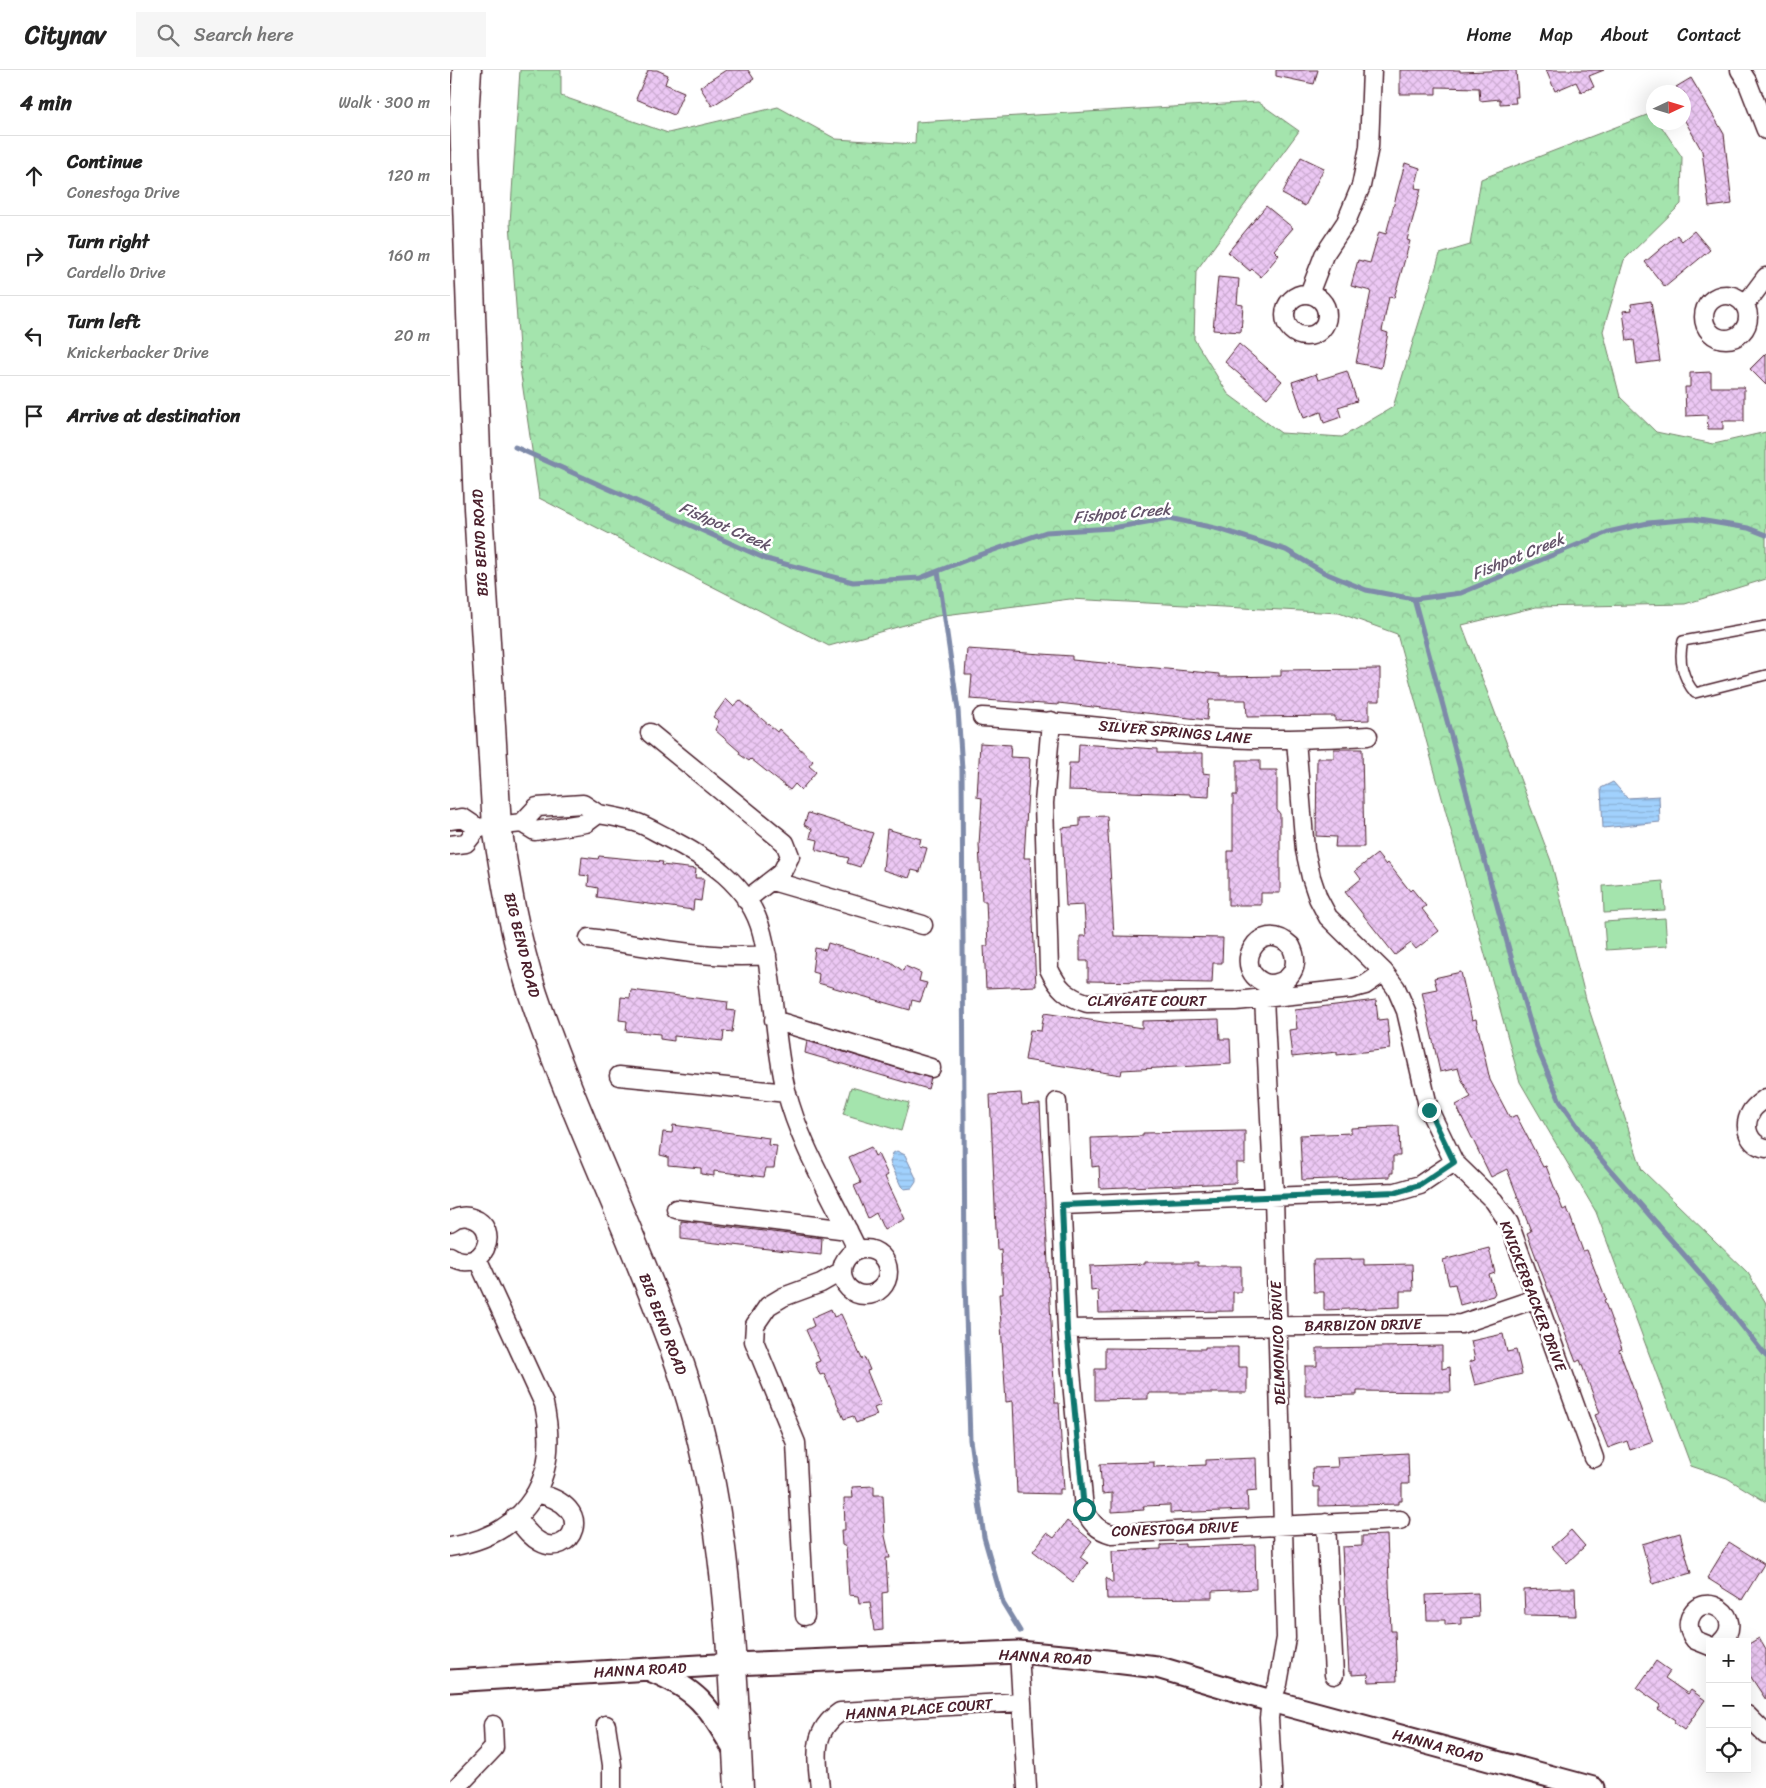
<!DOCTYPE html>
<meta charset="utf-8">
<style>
:root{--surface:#fff;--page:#f6f6f6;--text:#222;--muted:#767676;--line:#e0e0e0}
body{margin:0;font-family:Sriracha,sans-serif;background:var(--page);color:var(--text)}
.controls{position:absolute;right:15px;bottom:15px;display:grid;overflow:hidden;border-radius:0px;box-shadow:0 5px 20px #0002}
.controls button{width:45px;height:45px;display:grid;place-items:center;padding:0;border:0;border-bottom:1px solid var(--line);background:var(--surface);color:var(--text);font:25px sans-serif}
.compass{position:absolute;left:1196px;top:15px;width:45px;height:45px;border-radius:50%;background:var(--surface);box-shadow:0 5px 20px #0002;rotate:86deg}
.stop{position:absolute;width:15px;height:15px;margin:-11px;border:4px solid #0f766e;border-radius:50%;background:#fff}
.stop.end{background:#0f766e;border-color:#fff;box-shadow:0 1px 5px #0008}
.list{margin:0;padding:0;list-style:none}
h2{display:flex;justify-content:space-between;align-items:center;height:65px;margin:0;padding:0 20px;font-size:21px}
h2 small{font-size:16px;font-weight:400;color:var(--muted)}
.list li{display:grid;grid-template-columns:32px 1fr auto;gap:15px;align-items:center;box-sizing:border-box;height:80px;padding:0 20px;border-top:1px solid var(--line)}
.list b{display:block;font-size:19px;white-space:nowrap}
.list p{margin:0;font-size:16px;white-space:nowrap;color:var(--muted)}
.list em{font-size:16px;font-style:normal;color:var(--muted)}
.icon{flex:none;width:28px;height:28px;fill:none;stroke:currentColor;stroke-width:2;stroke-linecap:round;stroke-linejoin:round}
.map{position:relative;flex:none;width:1316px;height:1718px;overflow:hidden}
header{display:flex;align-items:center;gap:30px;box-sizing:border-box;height:70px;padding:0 25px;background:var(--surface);border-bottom:1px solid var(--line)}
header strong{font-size:24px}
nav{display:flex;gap:28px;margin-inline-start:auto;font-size:18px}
.search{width:350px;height:45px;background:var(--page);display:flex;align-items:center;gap:12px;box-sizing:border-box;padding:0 18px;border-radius:0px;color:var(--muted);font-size:19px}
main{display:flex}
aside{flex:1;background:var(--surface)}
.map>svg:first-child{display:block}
.forest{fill:url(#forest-crowns);stroke:#77826c}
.pitch{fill:#a4e4ad;stroke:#77826c}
.water{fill:url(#water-rules);stroke:#7e8aa9}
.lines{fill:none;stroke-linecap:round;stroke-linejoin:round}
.stream{stroke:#7e8aa9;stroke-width:5}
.building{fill:url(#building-cross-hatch);stroke:#4a1f2b}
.service-casing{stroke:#4a1f2b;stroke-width:12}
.minor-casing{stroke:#4a1f2b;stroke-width:21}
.tertiary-casing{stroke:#4a1f2b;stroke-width:25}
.primary-casing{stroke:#4a1f2b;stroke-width:31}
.service{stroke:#fff;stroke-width:9}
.minor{stroke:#fff;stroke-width:18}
.tertiary{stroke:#fff;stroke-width:21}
.primary{stroke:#fff;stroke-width:28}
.route{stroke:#0f766e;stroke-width:6}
.labels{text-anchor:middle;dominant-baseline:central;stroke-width:5;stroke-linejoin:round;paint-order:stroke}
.street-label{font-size:15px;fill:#4a1f2b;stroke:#fff}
.water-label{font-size:16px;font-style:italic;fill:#64546a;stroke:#fff}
</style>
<header>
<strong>Citynav</strong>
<div class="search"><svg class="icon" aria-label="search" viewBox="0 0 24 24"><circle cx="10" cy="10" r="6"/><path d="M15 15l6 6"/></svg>Search here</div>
<nav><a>Home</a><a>Map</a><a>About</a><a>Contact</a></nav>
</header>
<main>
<aside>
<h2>4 min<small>Walk · 300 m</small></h2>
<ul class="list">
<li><svg class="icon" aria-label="ahead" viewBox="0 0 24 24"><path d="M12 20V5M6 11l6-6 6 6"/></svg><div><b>Continue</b><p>Conestoga Drive</p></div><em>120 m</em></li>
<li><svg class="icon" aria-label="right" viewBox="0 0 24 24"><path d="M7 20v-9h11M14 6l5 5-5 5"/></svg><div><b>Turn right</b><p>Cardello Drive</p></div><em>160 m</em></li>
<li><svg class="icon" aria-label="left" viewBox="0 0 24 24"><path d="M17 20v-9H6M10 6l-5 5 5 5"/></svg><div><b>Turn left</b><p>Knickerbacker Drive</p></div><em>20 m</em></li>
<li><svg class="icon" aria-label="arrive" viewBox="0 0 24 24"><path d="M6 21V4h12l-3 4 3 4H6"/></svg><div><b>Arrive at destination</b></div></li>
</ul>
</aside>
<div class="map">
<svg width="1316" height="1718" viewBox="0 0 1316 1718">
<defs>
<pattern id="forest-crowns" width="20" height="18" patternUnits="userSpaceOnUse" patternTransform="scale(1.25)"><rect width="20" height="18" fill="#a4e4ad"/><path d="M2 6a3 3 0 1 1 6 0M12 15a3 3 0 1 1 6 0" fill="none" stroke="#8fc395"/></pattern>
<pattern id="water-rules" width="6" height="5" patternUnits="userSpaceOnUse" patternTransform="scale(1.25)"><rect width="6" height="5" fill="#a1d1fd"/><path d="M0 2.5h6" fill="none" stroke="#8cb3d9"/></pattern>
<pattern id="building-cross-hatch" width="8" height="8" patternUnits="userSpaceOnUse" patternTransform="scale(1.25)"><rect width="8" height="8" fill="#ecc8f4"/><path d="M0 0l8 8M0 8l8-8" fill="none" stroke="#ccabd1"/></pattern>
</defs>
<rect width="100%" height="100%" fill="#fff"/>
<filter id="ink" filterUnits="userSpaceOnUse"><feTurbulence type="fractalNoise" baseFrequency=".02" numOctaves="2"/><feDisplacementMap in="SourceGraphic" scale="10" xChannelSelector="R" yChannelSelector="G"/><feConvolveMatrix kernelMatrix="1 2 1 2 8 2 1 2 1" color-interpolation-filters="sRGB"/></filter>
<g filter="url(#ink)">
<path class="forest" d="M70,0H111V26L218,63L328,37L386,69L465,74L466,52L808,32L849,61L746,201L744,269L778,324L831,363L892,367L943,337L990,184L1020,175L1031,109L1202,43L1204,52L1209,53L1232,87L1231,134L1174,190L1153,261L1170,327L1206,362L1264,374L1316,362V509L1235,534L1086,537L1012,555L1101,791L1137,933L1192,1100L1298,1203L1316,1233V1432L1277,1408L1241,1396L1146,1142L1070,1012L947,564L889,543L620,529L487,546L379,576L89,428L71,305L60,153Z"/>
<path class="pitch" d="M1213,811L1215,840L1154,843L1153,816Z
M1215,848L1217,876L1156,880L1154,852Z
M401,1017L459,1033L451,1061L393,1044Z"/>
<path class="water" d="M1163,712L1177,728L1209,726L1210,752L1153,758L1151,718Z
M447,1081L455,1085L466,1108V1112L462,1118L454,1119L451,1116L440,1092L443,1083Z"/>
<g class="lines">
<path class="stream" d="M65,377L316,489L403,512L470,508L524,487L596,462L662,458L720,448L769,459L836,480L875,503L916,520L964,529L1011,523L1158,462L1198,453L1243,449L1298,458L1316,465
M488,501L508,640L512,699L515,1212L520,1370L534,1467L553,1533L570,1561
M964,529L1060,883L1088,980L1110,1031L1149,1087L1249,1202L1316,1286"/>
</g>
<path class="building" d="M198,0H207L218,5L215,14L234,22L224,45L186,29Z
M276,0H298L304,9L262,36L250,17Z
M826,0H868L864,14L826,6Z
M950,0H1010V2L1066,0L1068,27H1065L1066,33L1050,34V29L1030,31L1029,18L986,17V24H950Z
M1096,0H1154L1139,6L1144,17L1131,22L1126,12L1105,21Z
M1241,8L1274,64L1282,134L1259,137L1252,81L1234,49V22H1230L1226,17Z
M851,87L874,98L855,136L832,124Z
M955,93L970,98L965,118L971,119L957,170L960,171L944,228L939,227L932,261L938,263L931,298L906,293L921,221L901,216L908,190L920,193L929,162L936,164Z
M816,136L843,158L824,180L829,185L811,207L802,199L800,201L778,182Z
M1244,161L1260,180L1215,217L1195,192L1227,165L1232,171Z
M768,207L789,209L787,234L793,235L791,262L763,260Z
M1201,231L1210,291L1187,294L1184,270L1177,271L1173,241L1182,240L1181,234Z
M789,274L832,311L817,328L775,292Z
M1316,283V315L1300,299Z
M897,301L907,331L888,337L891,347L874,353L871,342L854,348L842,312L866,304L868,310Z
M1261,302V317H1294V351H1273V359H1258L1257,345L1236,346L1235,317H1240V303Z
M517,579L622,586V590L769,604V607L831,606V600L930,599V631H919V650L885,651V646L797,647L796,630H759L757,650L608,633V635L520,629L522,605H515Z
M276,629L283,636L290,630L327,662L329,659L363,691L359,696L366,702L351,720L345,714L340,720L301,689L299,691L289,684L290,682L265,660L269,651L263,647Z
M530,673L561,675L560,687L580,688L574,788H580L586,916L536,918L534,876H538L536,831H532L529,775L532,728L527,727Z
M629,674L707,679V683H753V703L760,704L759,727L740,726V724L618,720L619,693H628Z
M884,679H912L914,777H885L886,767L866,766L867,688H884Z
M787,690H810V700H827V740L830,744V823H811V835H778V781H783V725H787Z
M358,743L423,763L410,797L397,793L399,788L366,780L368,770L360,768L362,759L354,755Z
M657,746L664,866L773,868L772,893H763L762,913L638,911V891H630V866H636L634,835L616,836L612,758L630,756V747Z
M437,759L471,769L469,776L477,778L470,802L462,800L459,808L433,800Z
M927,784L936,795L938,793L960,821L962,819L976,836L972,839L989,861L966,879L961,873L945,885L895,822L911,809L905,801Z
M149,786L213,792L212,795L246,799L245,808H254L251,831L244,830L243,840L147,827L148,818L138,816L139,806L130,805L132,787L148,789Z
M378,873L441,892L453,901L455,896L471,903L469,911L477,913L470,932L462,930L460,940L368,913L369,904L362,902L365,878L376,880Z
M1011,902L1022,950L1026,949L1040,1010L1060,1048L1066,1045L1093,1097L1096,1096L1113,1140L1117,1138L1133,1181L1137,1180L1156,1229L1154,1230L1172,1279L1169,1280L1203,1372L1180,1380L1177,1371L1158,1378L1145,1345L1150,1343L1130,1290L1126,1292L1093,1206L1077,1163L1081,1161L1057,1099L1041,1107L1006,1035L1021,1027L1011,1008L1008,998L990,1002L972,922L987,919L984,908Z
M181,920L278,932L277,940L285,941L282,962L274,961L273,971L224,966V971L210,969V964L176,961L177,951L169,950L171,927L180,928Z
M926,930L928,950L937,949L940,979L887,985V982L842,987L839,960L847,959L845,940Z
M594,943L692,958V951L769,949L770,969H780L781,994L672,1000L671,1005L575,990L580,960L591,961Z
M357,971L481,1008L478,1019L355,983Z
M571,1023L572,1035L590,1034L605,1333H609L612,1388L614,1419H610V1424L567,1423L563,1331L556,1332L549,1224H553L551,1179L547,1180L540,1025Z
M223,1055L319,1068L318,1075L327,1076L324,1098H316L314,1107L264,1101V1106L251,1104V1098L218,1095V1087L210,1085L213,1062L222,1063Z
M949,1056L950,1086H943V1103H940V1107L852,1110L850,1065L901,1063V1058Z
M795,1061V1093H786V1113L650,1118L649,1096L642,1097L641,1068L693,1066V1063Z
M421,1077L425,1086L428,1084L438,1105L435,1107L455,1149L434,1160L426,1143L418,1148L404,1116L411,1113L399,1087Z
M231,1151L372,1168L371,1185L231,1169Z
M1039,1178L1045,1203L1039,1205L1045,1223L1043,1226L1010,1235L1005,1214L999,1215L993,1190Z
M914,1189V1195L962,1194L963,1221H950V1237L874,1240V1222H864L863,1190Z
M695,1192H748V1196H791V1222H783V1241L649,1243L648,1220L641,1221L640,1196L695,1194Z
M381,1239L384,1247L391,1244L412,1289L415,1288L420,1300L417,1301L431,1335L424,1338L427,1345L406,1353L403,1346L394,1349L374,1304L370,1305L365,1293L370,1291L356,1260L364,1256L361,1248Z
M1053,1264L1057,1282L1066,1280L1072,1304L1025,1315L1019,1292L1025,1290L1021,1271Z
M992,1276V1299L1000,1297L1001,1322L907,1321V1325L855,1326V1296H867V1278Z
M755,1277H788V1297H797V1323H698V1329L645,1330V1299H655V1278L755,1279Z
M958,1383L959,1414H952V1431H949V1434L869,1436V1417H863L862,1398L888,1397L887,1387Z
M806,1388L807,1420L797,1421L798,1440L720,1443V1435L693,1436L694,1440L662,1442V1423L652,1424L650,1394L704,1392V1397L756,1395V1390Z
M424,1416V1425H433L435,1466L440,1488H436L438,1522L432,1523L433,1560L424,1561L420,1532L409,1533L408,1526L399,1525L396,1477L392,1475L391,1460H395L394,1428H403L402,1417Z
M617,1451L642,1471L630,1487L638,1493L623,1512L583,1481L597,1463L604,1468Z
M1121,1460L1135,1476L1117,1493L1102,1477Z
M1230,1463L1241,1503L1203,1514L1192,1474Z
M937,1465L941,1561H945L947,1611L919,1612L918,1604L902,1605V1602H899L892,1477L912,1476V1466Z
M1279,1472L1314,1494L1292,1530L1257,1508Z
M735,1474V1477L805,1475L806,1519L762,1521V1528L657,1529L656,1508L663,1513L662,1481L711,1479V1475Z
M1111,1518H1125L1126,1546L1075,1545L1074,1520Z
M1028,1523L1029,1547L1011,1548V1554L995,1555V1550H977L976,1525Z
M1309,1568L1316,1580V1630L1297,1601V1575Z
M1206,1591L1220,1601L1215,1608L1238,1624L1241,1620L1255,1630L1234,1660L1224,1653L1225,1650L1208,1639L1211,1635L1187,1618Z"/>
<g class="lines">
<defs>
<path id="service" d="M1316,556L1233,571C1228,590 1233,609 1245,623L1316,605"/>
<path id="minor" d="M1290,0L1297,11L1316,60
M859,224L874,185L896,152L911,116L919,77L922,0
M835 245a21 21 0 1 1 42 0a21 21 0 1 1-42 0Z
M1254 247a22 22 0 1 1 44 0a22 22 0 1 1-44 0Z
M1294,233L1301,227L1316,207
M532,647C603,651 673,660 744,666C802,671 860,669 918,666
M601,651L594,733L599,899C608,918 617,927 637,933L786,931L900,919L915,915L934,902
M200,663L335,773L340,786L332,802L296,830
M846,670L855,780L861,807L868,828L878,847L934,902L946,918L956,941L979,1040L1004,1092L1044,1131L1059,1153L1144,1388
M0,750L13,748L28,758
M72,753L87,737L133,734L148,744
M0,775L16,773L28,758L72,753L85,761L136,753L148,744C160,746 173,748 185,752C195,755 206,762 216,767C256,787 300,815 312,863C325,914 323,968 336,1020C350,1076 383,1128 407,1179
M322,811L473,855
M139,868C198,876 258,890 317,885
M818,914C778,902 808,845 841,876C851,896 841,914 818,914L814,928L824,1127L836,1568L828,1614L821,1631L819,1648L823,1718
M324,950L481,998
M169,1006L337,1023
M1316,1028C1311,1032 1304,1036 1301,1042C1292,1057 1299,1075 1316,1078
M607,1032L617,1259L634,1439C641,1453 647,1460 662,1464L950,1450
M612,1135L946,1122L970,1115L1004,1092
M226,1139L398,1160
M0,1152C6,1147 14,1145 22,1148C53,1158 33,1207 0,1186
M392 1202a23 23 0 1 1 46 0a23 23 0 1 1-46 0Z
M617,1259L1011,1254L1085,1229
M65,1447C73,1456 80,1467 90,1472C119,1489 151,1437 86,1423
M876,1453L884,1605
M0,1477C77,1464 111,1409 94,1334L27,1188
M355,1546L346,1373L304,1271L305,1255L318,1236L333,1227L371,1213L392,1201
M1260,1576L1245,1570C1240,1564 1237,1556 1240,1548C1252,1517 1298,1547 1271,1572
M569,1582L577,1718
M1297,1645L1316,1664
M156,1655L162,1695V1718
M6,1718L44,1678L43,1655
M370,1718C367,1687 361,1662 390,1642L572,1632"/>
<path id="tertiary" d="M202,1601C253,1622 260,1641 288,1686
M0,1611L283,1594L569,1582L623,1587L707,1597L821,1631L1143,1718"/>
<path id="primary" d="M17,0L14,48L28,438L47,757C56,813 65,869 83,924C125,1049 185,1168 229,1292C277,1429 281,1575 289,1718"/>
</defs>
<use href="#service" class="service-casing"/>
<use href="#minor" class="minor-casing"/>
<use href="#tertiary" class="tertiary-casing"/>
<use href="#primary" class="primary-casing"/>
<use href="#service" class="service"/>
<use href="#minor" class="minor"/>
<use href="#tertiary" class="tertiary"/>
<use href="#primary" class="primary"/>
</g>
</g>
<g class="lines" filter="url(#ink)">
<path class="route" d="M634,1439L617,1259L612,1135L946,1122L970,1115L1004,1092L979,1040"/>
</g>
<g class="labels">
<g class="street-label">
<text transform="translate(30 473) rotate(-93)">BIG BEND ROAD</text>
<text transform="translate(725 662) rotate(5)">SILVER SPRINGS LANE</text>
<text transform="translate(72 875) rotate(76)">BIG BEND ROAD</text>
<text x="697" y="931">CLAYGATE COURT</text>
<text transform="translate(1083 1226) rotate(69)">KNICKERBACKER DRIVE</text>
<text transform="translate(213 1254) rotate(69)">BIG BEND ROAD</text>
<text transform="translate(913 1255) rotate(-1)">BARBIZON DRIVE</text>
<text transform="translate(828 1273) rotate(-92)">DELMONICO DRIVE</text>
<text transform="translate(725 1459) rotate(-2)">CONESTOGA DRIVE</text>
<text transform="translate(595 1587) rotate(3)">HANNA ROAD</text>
<text transform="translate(190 1600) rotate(-3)">HANNA ROAD</text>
<text transform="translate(469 1639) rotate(-4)">HANNA PLACE COURT</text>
<text transform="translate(988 1676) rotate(15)">HANNA ROAD</text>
</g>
<g class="water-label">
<text transform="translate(672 443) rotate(-5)">Fishpot Creek</text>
<text transform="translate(275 456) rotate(24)">Fishpot Creek</text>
<text transform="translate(1068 486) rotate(-22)">Fishpot Creek</text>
</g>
</g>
</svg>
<div class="controls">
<button>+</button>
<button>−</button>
<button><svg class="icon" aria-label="locate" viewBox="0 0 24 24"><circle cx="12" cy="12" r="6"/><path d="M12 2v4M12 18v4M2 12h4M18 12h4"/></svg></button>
</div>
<svg class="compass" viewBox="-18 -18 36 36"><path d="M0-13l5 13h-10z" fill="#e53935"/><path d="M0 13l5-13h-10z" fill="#767676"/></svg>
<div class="stop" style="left:634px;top:1439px"></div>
<div class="stop end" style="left:979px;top:1040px"></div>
</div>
</main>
